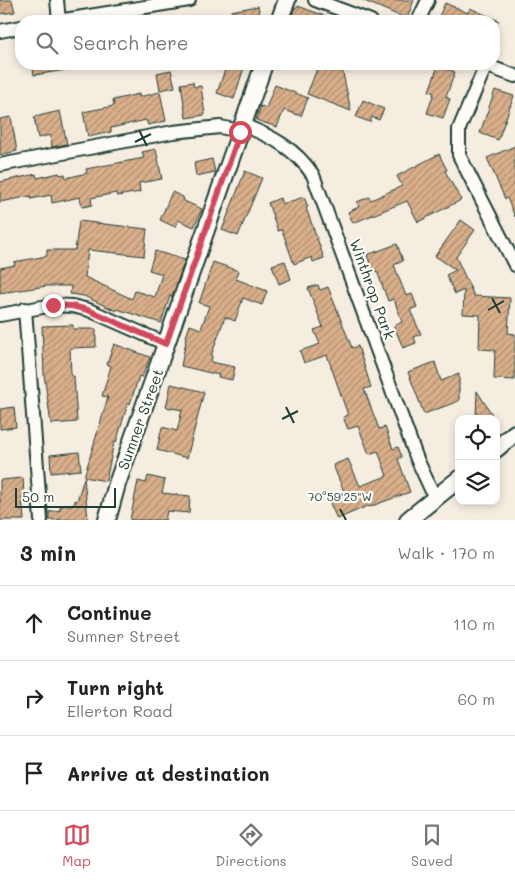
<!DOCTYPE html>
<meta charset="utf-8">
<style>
:root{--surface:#fff;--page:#f2f2f2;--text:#222;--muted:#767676;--line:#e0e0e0;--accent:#d1495b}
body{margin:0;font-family:Mali,sans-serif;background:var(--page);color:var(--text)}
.controls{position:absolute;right:15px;bottom:15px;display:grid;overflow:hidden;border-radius:10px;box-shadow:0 2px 8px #0003}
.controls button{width:45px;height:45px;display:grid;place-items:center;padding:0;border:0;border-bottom:1px solid var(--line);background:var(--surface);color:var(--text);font:25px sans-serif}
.scale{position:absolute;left:15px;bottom:12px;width:101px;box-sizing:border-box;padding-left:5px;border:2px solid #1f3d34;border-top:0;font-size:14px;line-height:18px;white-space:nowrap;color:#1f3d34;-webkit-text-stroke:4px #fdfcf7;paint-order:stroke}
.stop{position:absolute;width:15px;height:15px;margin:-11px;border:4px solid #d1495b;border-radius:50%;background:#fff}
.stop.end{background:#d1495b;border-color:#fff;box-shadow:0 1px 5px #0008}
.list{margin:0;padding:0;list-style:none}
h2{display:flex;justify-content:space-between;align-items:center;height:65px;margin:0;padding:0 20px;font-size:21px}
h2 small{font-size:16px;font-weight:400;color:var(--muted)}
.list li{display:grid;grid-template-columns:32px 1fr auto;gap:15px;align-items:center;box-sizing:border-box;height:75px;padding:0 20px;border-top:1px solid var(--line)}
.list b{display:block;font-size:19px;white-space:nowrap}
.list p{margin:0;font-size:16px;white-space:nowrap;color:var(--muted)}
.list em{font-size:16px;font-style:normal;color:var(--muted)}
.icon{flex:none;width:28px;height:28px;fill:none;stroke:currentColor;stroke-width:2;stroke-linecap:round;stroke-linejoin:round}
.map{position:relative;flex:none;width:515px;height:520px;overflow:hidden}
.search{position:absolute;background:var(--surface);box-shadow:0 2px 8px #0003;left:15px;right:15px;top:15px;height:55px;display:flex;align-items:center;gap:12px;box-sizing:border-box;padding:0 18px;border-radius:20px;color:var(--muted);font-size:19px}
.sheet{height:290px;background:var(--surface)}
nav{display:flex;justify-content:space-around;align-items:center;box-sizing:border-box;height:70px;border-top:1px solid var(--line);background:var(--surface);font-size:14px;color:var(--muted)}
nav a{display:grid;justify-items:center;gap:2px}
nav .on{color:var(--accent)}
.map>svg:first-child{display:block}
.building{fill:url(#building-hatch);stroke:#1f3d34}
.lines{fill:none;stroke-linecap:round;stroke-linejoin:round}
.minor-casing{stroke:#1f3d34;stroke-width:16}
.tertiary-casing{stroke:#1f3d34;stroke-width:20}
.minor{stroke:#fdfcf7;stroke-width:12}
.tertiary{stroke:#fdfcf7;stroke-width:16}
.route{stroke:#d1495b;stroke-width:6}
.ticks{fill:none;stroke:#1f3d34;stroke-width:2}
.labels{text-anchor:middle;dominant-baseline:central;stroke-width:4.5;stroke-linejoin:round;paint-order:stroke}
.street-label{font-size:15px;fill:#1f3d34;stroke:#fdfcf7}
.ticks-label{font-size:12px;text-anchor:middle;fill:#1f3d34;stroke:#fdfcf7;stroke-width:4.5;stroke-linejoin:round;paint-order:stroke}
</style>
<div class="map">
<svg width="515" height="520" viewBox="0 0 515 520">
<defs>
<pattern id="building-hatch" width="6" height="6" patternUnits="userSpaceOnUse" patternTransform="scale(1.25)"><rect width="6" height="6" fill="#daaf8b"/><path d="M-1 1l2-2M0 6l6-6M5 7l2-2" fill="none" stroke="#b09072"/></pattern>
</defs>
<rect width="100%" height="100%" fill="#f6ede1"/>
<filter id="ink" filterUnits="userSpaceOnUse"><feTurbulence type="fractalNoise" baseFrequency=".02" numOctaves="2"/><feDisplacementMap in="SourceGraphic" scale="10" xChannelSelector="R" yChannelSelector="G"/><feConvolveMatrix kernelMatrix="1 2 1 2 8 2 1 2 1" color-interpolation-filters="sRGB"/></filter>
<g filter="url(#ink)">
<path class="building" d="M0,0H12L15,12L0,14Z
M362,0H414L407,19Z
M445,3L468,13L470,8L499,21H437Z
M258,6L261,21H232L231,11Z
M298,6L336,20V21H290L294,9Z
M32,64H65L66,70L34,75Z
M227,64H245L234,99L217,93Z
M319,64H341L351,111L307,94Z
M438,66L455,72L446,97L450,99L443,118L427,113L434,93L429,91Z
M171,70L175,87L160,90L157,73Z
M193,82L194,87L201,86L205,115L186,118L181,84Z
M275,85L308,98L301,116L284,110L277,127L256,120L261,106L266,108Z
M495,90L514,96L498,140L480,133Z
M160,92L166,121L148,125L146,120L111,128V132L88,137L83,112L114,106L113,100L139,94V97Z
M363,100L384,109L379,120L372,117L370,122L356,117Z
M60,111L67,144L52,147L50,135L38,138L34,117Z
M11,117L17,151L0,155V119Z
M515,146V217L507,198L505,199L487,158Z
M156,149L162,179L139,183L140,192L117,196L116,193L91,198L92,205L82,207L80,197L52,203L51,195L31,199V196L0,202V182L36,174L37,178L59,173L60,175L65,174L66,178L87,173L86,169L144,158L142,152Z
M439,154L447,170L445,171L461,200L418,222L407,201L353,223L348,212L359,207L357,202L369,197L371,200L402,186L397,176Z
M212,159L215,172L196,176L194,163Z
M245,171L262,178L238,236L222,230Z
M172,192L183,197L184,201L202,209L194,227L178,220L175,227L160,220Z
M304,197L308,207L306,208L324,258L313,262L312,257L294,264L282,230L278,231L268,203L280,198L282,204Z
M461,220L475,230L456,257L474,296L510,298L508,333L515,334V380L494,379L495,350L479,349L480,315L463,314L464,290L455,294L446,275L456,270L435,256Z
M79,221L147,229L144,256L88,250L85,277L132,299L135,291L155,297L162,274L149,270L155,251L185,260L172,297L170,296L161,323L117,309L116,311L84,296L70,294L71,286H47L0,293V268L15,265L14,262L47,256V250H75Z
M397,244L403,261L394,265L406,296L412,294L417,307L410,310L421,334L414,337L416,343L403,348L394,326L402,322L394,299L388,301L377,271L373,272L367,255Z
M285,261L291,279L279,284L272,265Z
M213,262L239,271L236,279L267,291L262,305L243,298L235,321L225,317L211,356H212L211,362L235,367L232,380L218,377L219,375L181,366L186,341L185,340L190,325L201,329L209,306L199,303Z
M318,285L320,290L328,287L352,348L358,346L371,387L364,389L379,429L385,427L393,449L398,447L402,457L398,459L410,492L369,507L368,506L337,519L329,501L345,494L333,465L348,459L360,486L387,476L378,451L369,454L358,426L348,429L343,417L348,415L327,355L304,363L300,351L320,344L314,330L323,327L308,288Z
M73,325V329H96V347L70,348L71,376H74L77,422L51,424L44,374L42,326Z
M114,344L150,357L142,377L139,376L130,404L128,403L116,443L114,442L106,481L84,477L108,397L102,396L111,366L107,364Z
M435,362L441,381L459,374V401L424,414L408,372Z
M171,384L204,392L187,458L157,450L162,427L177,431L182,410L166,407Z
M477,391L495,419H476Z
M14,407L16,427L0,429V409Z
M79,452L81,470L51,473L50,455Z
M148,476L165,480L162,493L190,496L189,513L167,511L165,520H130L138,481L146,483Z
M23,478L24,497H22L24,520H0V480Z
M84,478L88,519L49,520V512L60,510V506L75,504V500L77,501Z"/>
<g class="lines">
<defs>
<path id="minor" d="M57,0L59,21
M315,0L371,21
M58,21L189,0
M418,21L428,0
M0,31L21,27
M482,64L515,76
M486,65L459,129V155L515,265
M242,125C270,135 296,149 313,175L417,459L435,498
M0,165L173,132L220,127L240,131
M25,309L41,520
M0,315L53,305L72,306L89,310L166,344"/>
<path id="tertiary" d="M279,21L287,0
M496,449L515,433
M107,520L117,484L264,64
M408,520L459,479"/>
</defs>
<use href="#minor" class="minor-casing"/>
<use href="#tertiary" class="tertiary-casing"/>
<use href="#minor" class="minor"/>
<use href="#tertiary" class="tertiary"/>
</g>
</g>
<g class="lines" filter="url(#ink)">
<path class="route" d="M53,305L72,306L88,310L166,344L240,132"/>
</g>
<path class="ticks" d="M139,130L147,146M135,142L151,134M492,298L500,313M488,310L504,301M286,407L294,423M282,419L298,411M340,509L346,520"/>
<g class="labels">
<g class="street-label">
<text transform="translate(373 289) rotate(70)">Winthrop Park</text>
<text transform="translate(140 419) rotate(-70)">Sumner Street</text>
</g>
</g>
<g class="ticks-label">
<text x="340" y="501">70°59'25"W</text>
</g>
</svg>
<div class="controls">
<button><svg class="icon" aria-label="locate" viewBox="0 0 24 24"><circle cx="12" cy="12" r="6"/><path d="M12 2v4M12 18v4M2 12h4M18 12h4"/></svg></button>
<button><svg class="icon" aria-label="layers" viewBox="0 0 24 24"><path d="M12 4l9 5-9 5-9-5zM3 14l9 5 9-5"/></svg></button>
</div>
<div class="scale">50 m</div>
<div class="stop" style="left:240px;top:132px"></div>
<div class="stop end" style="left:53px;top:305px"></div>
<div class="search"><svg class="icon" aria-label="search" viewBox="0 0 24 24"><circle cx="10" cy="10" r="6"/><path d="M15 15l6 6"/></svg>Search here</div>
</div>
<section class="sheet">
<h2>3 min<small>Walk · 170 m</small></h2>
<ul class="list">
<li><svg class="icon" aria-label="ahead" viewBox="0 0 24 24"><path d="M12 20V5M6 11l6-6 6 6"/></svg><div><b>Continue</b><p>Sumner Street</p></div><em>110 m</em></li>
<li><svg class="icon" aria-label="right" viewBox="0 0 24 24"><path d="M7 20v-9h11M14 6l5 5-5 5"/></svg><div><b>Turn right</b><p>Ellerton Road</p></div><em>60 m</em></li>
<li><svg class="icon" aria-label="arrive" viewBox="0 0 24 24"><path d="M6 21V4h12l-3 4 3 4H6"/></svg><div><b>Arrive at destination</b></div></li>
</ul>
</section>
<nav>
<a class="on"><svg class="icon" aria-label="map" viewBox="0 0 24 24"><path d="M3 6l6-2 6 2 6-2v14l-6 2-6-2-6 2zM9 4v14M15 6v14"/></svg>Map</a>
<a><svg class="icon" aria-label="directions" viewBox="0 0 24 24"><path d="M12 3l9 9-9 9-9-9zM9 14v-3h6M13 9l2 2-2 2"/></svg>Directions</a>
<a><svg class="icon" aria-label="saved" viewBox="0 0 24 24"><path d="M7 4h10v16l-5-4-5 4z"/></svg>Saved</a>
</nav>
